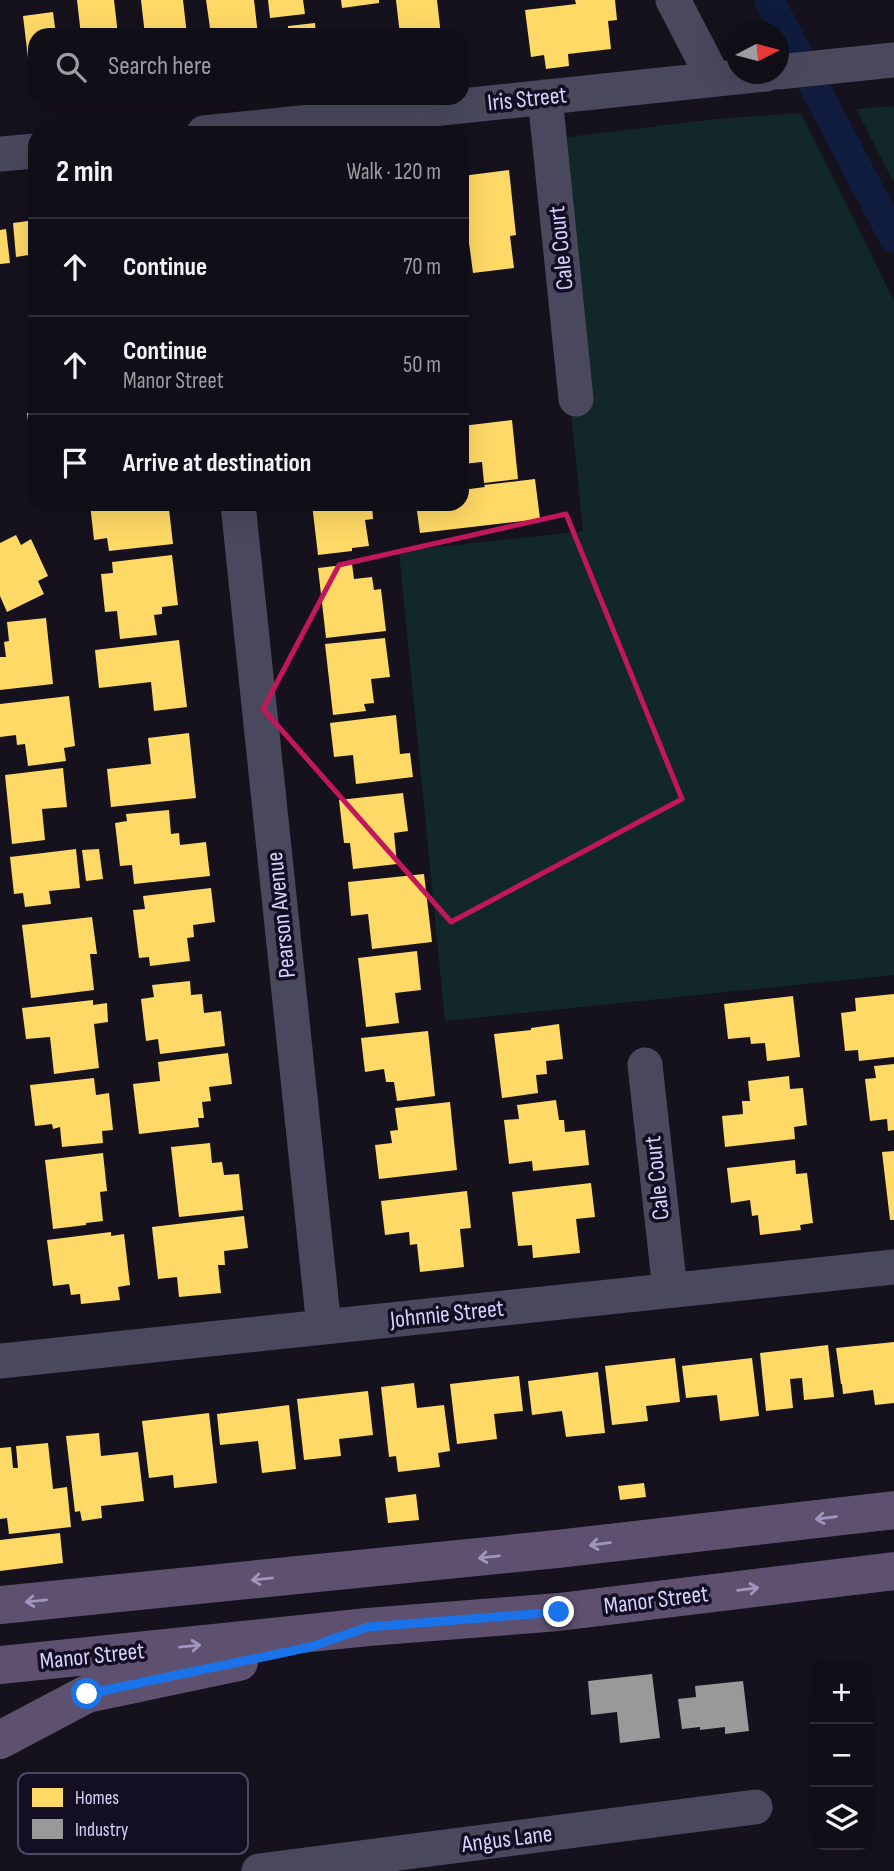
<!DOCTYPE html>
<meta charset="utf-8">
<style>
:root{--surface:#100e16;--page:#1e1c23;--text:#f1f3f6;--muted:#9c9ca1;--line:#302e35}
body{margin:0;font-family:"Sofia Sans Condensed",sans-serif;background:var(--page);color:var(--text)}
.controls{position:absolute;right:21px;bottom:21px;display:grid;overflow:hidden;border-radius:14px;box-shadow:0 7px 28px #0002}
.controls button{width:63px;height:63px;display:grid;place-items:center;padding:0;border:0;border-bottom:2px solid var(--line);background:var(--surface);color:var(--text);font:35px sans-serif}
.compass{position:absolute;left:726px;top:21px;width:63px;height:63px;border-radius:50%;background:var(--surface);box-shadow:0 7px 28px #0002;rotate:84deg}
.stop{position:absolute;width:21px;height:21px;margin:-16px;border:5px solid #1a73e8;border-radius:50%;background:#fff}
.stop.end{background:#1a73e8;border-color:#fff;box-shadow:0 2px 7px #0008}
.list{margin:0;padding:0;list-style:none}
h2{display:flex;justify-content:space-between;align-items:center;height:91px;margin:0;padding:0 28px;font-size:30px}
h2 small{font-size:23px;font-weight:400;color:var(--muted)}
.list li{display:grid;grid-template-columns:46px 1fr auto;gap:21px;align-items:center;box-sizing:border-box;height:98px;padding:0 28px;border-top:2px solid var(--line)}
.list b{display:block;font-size:26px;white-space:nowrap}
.list p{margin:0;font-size:23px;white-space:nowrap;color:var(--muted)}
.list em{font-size:23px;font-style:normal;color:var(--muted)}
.icon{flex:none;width:38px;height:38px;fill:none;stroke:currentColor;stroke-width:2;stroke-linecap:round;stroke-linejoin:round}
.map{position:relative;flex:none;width:894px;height:1871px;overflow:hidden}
.search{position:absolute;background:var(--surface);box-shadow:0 7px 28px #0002;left:28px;top:28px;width:441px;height:77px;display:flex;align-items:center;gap:18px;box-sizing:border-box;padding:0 24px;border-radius:21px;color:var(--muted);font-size:26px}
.panel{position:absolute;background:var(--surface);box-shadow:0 7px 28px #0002;left:28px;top:126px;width:441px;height:385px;border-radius:21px}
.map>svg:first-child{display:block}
.green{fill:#122729}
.homes{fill:#ffd966}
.industry{fill:#999}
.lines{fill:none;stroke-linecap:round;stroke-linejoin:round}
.canal{stroke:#0f1c3e;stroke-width:30}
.minor{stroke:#4a485d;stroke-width:35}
.major{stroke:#5e516f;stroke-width:38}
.oneway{stroke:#a197bd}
.route{stroke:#1a73e8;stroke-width:9}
.marked{fill:none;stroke:#c2185b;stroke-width:5;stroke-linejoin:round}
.labels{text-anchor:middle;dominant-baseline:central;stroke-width:7;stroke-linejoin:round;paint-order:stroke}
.street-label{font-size:24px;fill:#d8d1fd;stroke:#130e21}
.key{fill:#130e21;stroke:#4e4863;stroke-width:2}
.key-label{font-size:19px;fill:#d8d1fd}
</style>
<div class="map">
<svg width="894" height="1871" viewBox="0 0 894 1871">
<rect width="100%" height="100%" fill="#15121d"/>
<path class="green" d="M894,106V183L856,109Z
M801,113L894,301V975L445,1021L399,551L583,531L543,140L715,119Z"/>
<path class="homes" d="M77,0H114L118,35H81Z
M141,0H183L187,35H145Z
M206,0H254L258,35H211Z
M268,0H303L305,14L270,18Z
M341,0H379V3L342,8Z
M396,0H437L441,35H400Z
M575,0H615L617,20L608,21L611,49L568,54L569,66L546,69L544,55L531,57L525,10L576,4Z
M53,12L56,35H35V83H31L23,16Z
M315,23L316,35H288V26Z
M509,170L516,235L510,236L514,268L473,273L468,235H462V176Z
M35,220V254L16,257L13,223Z
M6,229L10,263L0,264V230Z
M35,412V438H30L27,413Z
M512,420L518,479L484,483L482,462L462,464V426Z
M535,479L540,519L420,533L416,504H462V490L485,487L484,485Z
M90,504H152L153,511L169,509L173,544L109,551L107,538L94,540Z
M312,504H372L373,519L365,520L369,546L352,548V551L318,555Z
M16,535L21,545L31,539L48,576L38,581L44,594L7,612L0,596V543Z
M172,555L178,605L162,607V614L154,615L157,635L120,639L117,611L105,612L101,574L113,573L112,562Z
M352,564L354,579L372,577L374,590L381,589L386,631L326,638L318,568Z
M46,618L53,684L0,690V657H6L4,642L9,641L7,622Z
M385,638L390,677L371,679L374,703L364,704L366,711L333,715L325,644Z
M179,640L187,707L154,711L151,682L99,688L95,650Z
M69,696L75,746L64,748L66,761L28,766L25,744L17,745L16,735L0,737V704Z
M396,715L400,754L410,753L413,777L356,784L353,755L334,757L330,723Z
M189,733L196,798L111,807L107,769L151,764L148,738Z
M63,768L67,807L42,809L45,840L12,844L5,775Z
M403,793L408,831L394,833L397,864L353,869L350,843H344L339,800Z
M169,810L171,834L179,833L180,845L206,842L210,876L134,884L132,865L120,866L115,823L127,821L126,814Z
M76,849L80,888L49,891L51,904L25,907L23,893L14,894L10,857Z
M99,849L103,879L86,881L82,850Z
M424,874L432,942L372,949L368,914L351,916L348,882Z
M211,888L215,922L193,925L194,937L187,938L190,961L150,966L149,957L139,958L133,910L145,909L143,896Z
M92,917L97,954H90L94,990L31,998L22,925Z
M417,951L421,990L395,993L399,1023L366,1027L358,958Z
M190,981L191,995L202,994L204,1013L221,1011L225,1046L160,1054L158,1039L146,1041L141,999L154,997L152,985Z
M894,994V1057L859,1061L858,1050L845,1051L841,1013L856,1011L855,998Z
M793,996L800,1057L767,1061L765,1043L751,1044L750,1037L728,1039L724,1004Z
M93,1000V1005L107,1003L108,1022L94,1024L99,1068L54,1074L50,1037L26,1039L22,1008Z
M559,1024L563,1059L546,1061L547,1074L536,1075L538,1093L502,1098L494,1034L531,1030V1028Z
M428,1031L435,1096L397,1101L394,1082H386L384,1069L365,1072L361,1038Z
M228,1053L232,1084L209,1087L211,1101L202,1102L204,1118H198L199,1127L139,1134L133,1084L160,1081L158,1062Z
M894,1064V1130L888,1131L887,1119L870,1121L865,1079L876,1078L874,1066Z
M789,1076L790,1089L803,1088L807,1125L794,1127L795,1139L725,1147L722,1116L743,1114L742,1101H750L748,1081Z
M94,1078L96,1095L109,1093L113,1130L102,1131L103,1143L62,1147L60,1127L53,1129L52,1124L35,1126L30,1085Z
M556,1100L559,1120H564L565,1132L585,1130L589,1165L533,1171L532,1161L509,1164L504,1120L519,1119L517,1105Z
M450,1102L457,1170L379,1179L375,1145L392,1143L390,1131L398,1130L395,1108Z
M210,1143L212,1163L222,1162L224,1175L239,1174L243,1210L179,1217L171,1147Z
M894,1151V1220H890L882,1152Z
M103,1153L107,1191L100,1192L103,1221L86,1223V1225L53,1229L45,1160Z
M795,1160L796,1174L807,1173L813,1223L800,1225L801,1230L760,1235L758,1215L752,1216L750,1200L731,1203L727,1168Z
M591,1183L595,1217L576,1219L580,1253L533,1258L532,1245L518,1246L512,1192Z
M467,1191L471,1228L460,1229L464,1267L420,1272L417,1244L410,1245L409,1232L385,1235L381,1201Z
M244,1216L248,1248L224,1251L225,1265H218L221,1293L179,1297L177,1277L158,1279L152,1227Z
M111,1232V1236L124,1234L130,1285L118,1287L120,1300L81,1304L80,1294L71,1295L69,1284L53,1286L47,1240Z
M894,1342V1403L875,1405L873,1390L843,1394L842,1384H841L836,1348Z
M828,1345L834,1397L804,1400L802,1378L790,1379L793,1408L766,1411L760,1353Z
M675,1358L680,1402L646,1406L648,1421L612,1425L605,1366Z
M752,1358L759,1416L720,1421L717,1395L686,1398L682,1366Z
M598,1372L605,1433L566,1437L562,1411L532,1415L528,1381Z
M519,1376L523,1411L494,1414L497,1439L457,1444L450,1384Z
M414,1383L417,1408L444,1405L450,1451L438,1453L440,1467L398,1472L396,1456L389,1457L381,1387Z
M368,1391L373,1435L339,1439L341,1456L304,1460L297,1399Z
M289,1405L296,1469L262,1473L258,1441L220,1445L217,1414Z
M209,1413L217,1483L174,1488L173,1475L149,1478L142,1421Z
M99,1433L101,1456L138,1452L144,1501L101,1506L102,1518L82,1521L80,1511L75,1512L66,1436Z
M48,1443L53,1489L67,1487L71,1527L9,1534L7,1518L0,1519V1448L11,1447L13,1468H18L16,1446Z
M644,1483L646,1497L620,1500L618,1486Z
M416,1494L419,1520L388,1523L385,1498Z
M60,1533L63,1563L0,1571V1540Z"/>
<path class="industry" d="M652,1674L660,1738L620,1743L617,1712L591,1715L588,1681Z
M743,1681L749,1731L725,1734V1727L700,1730V1727L682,1729L678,1699L696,1697L695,1686Z"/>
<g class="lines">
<path class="canal" d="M769,0L894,238"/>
<path class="minor" d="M673,0L714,79
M778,72L894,60
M545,97L576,399
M204,133L766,74
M0,154L35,151
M238,504L324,1327
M645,1065L670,1290
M0,1361L894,1267
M259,1871L755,1807"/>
<path class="major" d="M0,1605L557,1549L894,1510
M0,1665L368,1627L559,1612L894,1571
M0,1740L87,1694L239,1662"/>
</g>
<defs><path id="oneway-shaft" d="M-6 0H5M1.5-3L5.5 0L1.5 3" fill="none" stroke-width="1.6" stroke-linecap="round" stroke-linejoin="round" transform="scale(1.75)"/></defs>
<g class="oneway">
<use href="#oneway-shaft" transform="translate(826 1518) rotate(173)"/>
<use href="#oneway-shaft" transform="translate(600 1544) rotate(173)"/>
<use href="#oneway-shaft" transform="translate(489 1557) rotate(174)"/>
<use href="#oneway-shaft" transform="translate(262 1579) rotate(174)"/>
<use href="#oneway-shaft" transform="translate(748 1589) rotate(-7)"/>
<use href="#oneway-shaft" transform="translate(36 1601) rotate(174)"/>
<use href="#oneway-shaft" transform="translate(190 1646) rotate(-6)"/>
</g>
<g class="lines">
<path class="route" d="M87,1694L310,1647L368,1627L559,1612"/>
</g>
<path class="marked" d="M566,514L682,799L451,922L263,709L339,565Z"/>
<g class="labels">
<g class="street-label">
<text transform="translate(527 99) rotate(-6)">Iris Street</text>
<text transform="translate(561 248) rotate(-96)">Cale Court</text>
<text transform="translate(281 915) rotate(-96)">Pearson Avenue</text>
<text transform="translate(657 1178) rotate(-96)">Cale Court</text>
<text transform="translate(447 1314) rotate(-6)">Johnnie Street</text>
<text transform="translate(656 1600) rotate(-7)">Manor Street</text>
<text transform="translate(92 1656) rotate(-6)">Manor Street</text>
<text transform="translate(507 1839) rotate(-7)">Angus Lane</text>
</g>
</g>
<rect x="18" y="1773" width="230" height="81" rx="10" class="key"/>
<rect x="32" y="1788" width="31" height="19" fill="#ffd966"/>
<rect x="32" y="1819" width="31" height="20" fill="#999"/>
<g class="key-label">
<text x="75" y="1804">Homes</text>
<text x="75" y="1836">Industry</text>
</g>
</svg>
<div class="controls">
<button>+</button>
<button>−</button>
<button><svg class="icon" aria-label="layers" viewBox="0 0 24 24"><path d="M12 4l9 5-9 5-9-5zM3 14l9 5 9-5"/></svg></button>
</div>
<svg class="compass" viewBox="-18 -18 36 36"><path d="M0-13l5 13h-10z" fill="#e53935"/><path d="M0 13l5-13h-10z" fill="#9c9ca1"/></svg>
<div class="stop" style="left:87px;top:1694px"></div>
<div class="stop end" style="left:559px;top:1612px"></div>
<div class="search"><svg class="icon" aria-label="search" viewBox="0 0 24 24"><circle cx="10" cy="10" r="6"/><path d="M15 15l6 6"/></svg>Search here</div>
<section class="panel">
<h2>2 min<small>Walk · 120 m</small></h2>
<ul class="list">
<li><svg class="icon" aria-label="ahead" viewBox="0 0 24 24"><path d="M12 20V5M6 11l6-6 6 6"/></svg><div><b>Continue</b></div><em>70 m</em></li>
<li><svg class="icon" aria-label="ahead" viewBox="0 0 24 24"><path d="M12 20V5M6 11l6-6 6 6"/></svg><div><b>Continue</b><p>Manor Street</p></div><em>50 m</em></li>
<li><svg class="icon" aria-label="arrive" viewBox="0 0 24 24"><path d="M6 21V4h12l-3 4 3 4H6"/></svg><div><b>Arrive at destination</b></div></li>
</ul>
</section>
</div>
